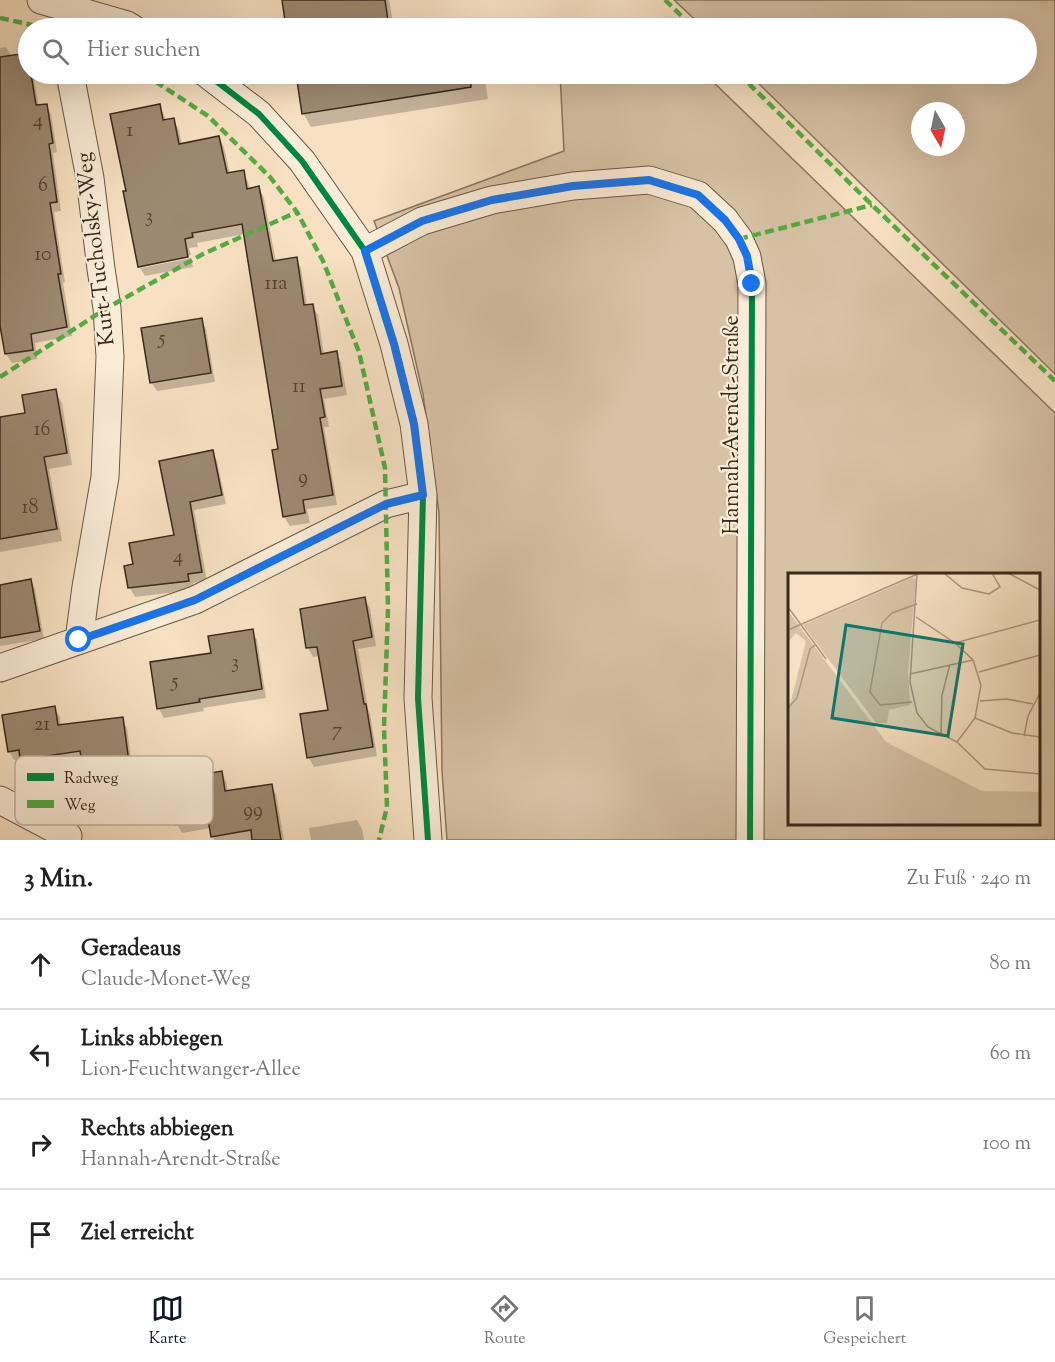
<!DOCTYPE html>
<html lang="de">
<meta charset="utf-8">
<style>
:root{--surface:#fff;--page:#f2f2f2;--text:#222;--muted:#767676;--line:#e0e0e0;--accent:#111827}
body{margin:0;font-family:"Sorts Mill Goudy",serif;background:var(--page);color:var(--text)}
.compass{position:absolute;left:911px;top:102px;width:54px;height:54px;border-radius:50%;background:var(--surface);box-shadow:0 6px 24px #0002;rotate:171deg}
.stop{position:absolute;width:18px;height:18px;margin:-14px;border:4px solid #1a73e8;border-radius:50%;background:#fff}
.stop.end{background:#1a73e8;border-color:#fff;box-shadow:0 2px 6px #0008}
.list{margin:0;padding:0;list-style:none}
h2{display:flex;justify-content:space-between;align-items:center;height:78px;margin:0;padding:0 24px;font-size:26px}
h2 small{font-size:20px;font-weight:400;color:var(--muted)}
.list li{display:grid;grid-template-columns:39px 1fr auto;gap:18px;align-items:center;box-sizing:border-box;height:90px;padding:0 24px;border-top:2px solid var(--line)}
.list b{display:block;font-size:22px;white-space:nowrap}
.list p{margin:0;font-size:20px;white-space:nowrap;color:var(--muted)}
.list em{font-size:20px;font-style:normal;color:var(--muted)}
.icon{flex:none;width:33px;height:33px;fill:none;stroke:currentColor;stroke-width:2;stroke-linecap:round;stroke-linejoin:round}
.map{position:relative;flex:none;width:1055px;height:840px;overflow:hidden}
.search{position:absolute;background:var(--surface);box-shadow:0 6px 24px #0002;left:18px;right:18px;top:18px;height:66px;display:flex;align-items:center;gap:15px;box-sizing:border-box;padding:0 21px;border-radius:33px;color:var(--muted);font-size:22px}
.sheet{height:438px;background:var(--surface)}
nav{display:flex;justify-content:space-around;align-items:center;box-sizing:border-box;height:84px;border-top:2px solid var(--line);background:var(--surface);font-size:16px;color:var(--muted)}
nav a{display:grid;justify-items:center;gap:3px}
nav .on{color:var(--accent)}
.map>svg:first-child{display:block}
.green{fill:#d7c2a5;stroke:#897660;stroke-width:1.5;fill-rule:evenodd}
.shadow{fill:#0003}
.building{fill:#9d8971;stroke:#3b291a;stroke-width:1.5}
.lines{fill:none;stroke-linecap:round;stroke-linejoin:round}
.street-casing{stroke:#6a5744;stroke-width:29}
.street{stroke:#faecd7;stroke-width:27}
.quiet{stroke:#55ab42;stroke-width:4.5;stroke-dasharray:9 4.5;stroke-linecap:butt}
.cycleway-casing{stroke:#faecd7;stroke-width:10}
.cycleway{stroke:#00873e;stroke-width:6}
.route{stroke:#1a73e8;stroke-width:8}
.labels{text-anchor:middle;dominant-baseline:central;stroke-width:4.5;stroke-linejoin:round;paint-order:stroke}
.number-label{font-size:20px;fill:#544130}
.street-label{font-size:22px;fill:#3b291a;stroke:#faecd7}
.inset-road{fill:none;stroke:#ac977f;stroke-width:1.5}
.view{fill:#0f766e;fill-opacity:0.15;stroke:#0f766e;stroke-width:3}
.inset-edge{fill:none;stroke:#3b291a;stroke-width:3}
.key{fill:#faecd7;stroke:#c1b29e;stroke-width:1.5}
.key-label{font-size:16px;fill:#3b291a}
</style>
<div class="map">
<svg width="1055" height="840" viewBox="0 0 1055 840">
<rect width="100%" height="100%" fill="#f7e1c2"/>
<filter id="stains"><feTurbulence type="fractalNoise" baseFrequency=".00333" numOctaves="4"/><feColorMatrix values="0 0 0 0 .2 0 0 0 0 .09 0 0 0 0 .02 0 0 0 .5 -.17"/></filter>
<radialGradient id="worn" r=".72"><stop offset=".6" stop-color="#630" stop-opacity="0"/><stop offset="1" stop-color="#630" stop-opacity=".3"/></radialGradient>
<path class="green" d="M674,0H1055V374L749,74H1026V28H704ZM920,111H956V147H920Z
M560,74H705L1055,413V840H447L442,771L439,513L423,394L399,288L374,221L564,151ZM790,574H1038V824H790Z"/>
<path class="shadow" d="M284,0H389L394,28H288Z
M6,47L12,57L27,55L28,58V74H33L39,107L46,105L51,114L57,152L53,153L61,211L54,212L65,282L63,283L72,336L35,343L37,359L12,363L6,354L0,317V48Z
M298,74H484L488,99L311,127L303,113Z
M159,105L164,115L166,121L173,120L179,130L182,145L219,138L224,147L230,174L243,172L248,182L250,190L259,188L264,198L276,262L296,259L301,268L307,306H312L318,315L324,355L336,353L341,362L347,395L324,399L329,427H324L337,505L307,509L310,523L290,526L284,517L280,450L245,234L197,243L198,247L189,248L191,255L141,265V268L191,258L193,267L145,276L139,266L128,192Z
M201,320L206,329L215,382L157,391L151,382Z
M55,391L62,403L72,465L49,469L62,541L0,552V418L27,414Z
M212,452L217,461L226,504L194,510L207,581L193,583V590L135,597L130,588L135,565L175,536L161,462Z
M31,581L35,589L44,639L0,646V586Z
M364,599L370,608L376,646L358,649L368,709L370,714L377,756L314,767L309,758L329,711L320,656L313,657L308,648Z
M252,631L257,640L266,698L203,708L204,711L164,718L159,709L212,654Z
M54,708L60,717L61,726L122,719L127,728L135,787L91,793L86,784L83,760L27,769L21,759L14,760L9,751Z
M221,772L226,781L228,792L271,785L276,794L284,840H214L211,828L182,833L177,824L184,788Z
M357,820L362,829L364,840H311L309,828Z"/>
<path class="building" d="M282,0H385L389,28H286Z
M27,53L28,74H31L36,105L47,104L53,143L49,144L57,202L50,203L61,274H58L67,327L31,334L33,350L5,354L0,326V57Z
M296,74H470L471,87L302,114Z
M160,104L163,120L174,118L179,144L219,136L227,173L244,170L247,189L259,186L273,261L297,257L304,305L313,304L321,354L337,351L342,386L320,389L325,417L320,418L333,495L303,500L305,513L283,517L272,450L278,449L242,224L192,233L193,237L185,239L188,257L138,267L123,191H126L110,114Z
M202,318L211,373L150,383L141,328Z
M56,389L67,453L44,457L57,529L0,539V417L25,413L22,395Z
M213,450L222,495L190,502L202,572L188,574L189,581L128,588L124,566L133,564L129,543L174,535L159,461Z
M31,579L40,631L0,638V585Z
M365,597L372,637L353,641L364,704H366L373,747L307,758L300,714L328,710L317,647L306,648L300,609Z
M253,629L262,689L199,699L200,702L157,709L150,662L211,653L208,636Z
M55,706L58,725L123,717L131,778L85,784L80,751L20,760L19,750L8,752L2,715Z
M222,771L225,791L272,784L281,840H252L251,830L211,837L208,819L175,825L169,789L183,787L181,778Z"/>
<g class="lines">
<defs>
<path id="street" d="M41,0L127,25L132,28
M70,74L90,178L101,269L107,308L110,357L105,477L86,587L79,640
M207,74L259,114L302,161L365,251L394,344L414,424L423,495L418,698L428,840
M365,251L422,221L492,200L573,186L649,180L698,195L725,220L739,239L747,257L752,284L750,840
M0,668L195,600L386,504L423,495
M0,800L68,836"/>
</defs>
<use href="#street" class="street-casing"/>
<use href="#street" class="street"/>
<path class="quiet" d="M665,0L694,28
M0,18L46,28
M144,74L208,116L270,177L297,212L323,261L359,352L385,468L388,609L384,728L387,807L379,840
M739,74L872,205L1055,381
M739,239L872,205
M0,377L107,308L203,254L297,212"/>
<defs>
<path id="cycleway" d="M207,74L259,114L302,161L365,251L394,344L414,424L423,495L418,698L428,840
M365,251L422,221L492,200L573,186L649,180L698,195L725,220L739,239L747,257L752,284L750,840"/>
</defs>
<use href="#cycleway" class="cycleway-casing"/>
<use href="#cycleway" class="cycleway"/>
</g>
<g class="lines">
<path class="route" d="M79,640L195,600L386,504L423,495L414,424L394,344L365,251L422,221L492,200L573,186L649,180L698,195L725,220L739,239L747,256L752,284"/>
</g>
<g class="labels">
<g class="number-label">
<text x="38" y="121">4</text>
<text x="130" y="131">1</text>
<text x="43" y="186">6</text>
<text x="149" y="217">3</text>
<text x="43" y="255">10</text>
<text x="276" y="284">11a</text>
<text x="162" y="339">5</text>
<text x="299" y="387">11</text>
<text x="42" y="430">16</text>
<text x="303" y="478">9</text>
<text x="30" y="508">18</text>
<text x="178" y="557">4</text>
<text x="235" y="663">3</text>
<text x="175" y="682">5</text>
<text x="42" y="725">21</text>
<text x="337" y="731">7</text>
<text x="253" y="811">99</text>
</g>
<g class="street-label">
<text transform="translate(97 249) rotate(-97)">Kurt-Tucholsky-Weg</text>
<text transform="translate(733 425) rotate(-90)">Hannah-Arendt-Straße</text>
</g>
</g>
<g transform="translate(788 573)">
<rect width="252" height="252" fill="#f7e1c2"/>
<path d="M124,5L128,6L120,99L122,132L101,137L99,150H88L15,52ZM0,38L98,169L194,218L252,219V252H0V140L18,68L8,60L0,69Z" fill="#d7c2a5"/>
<path class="inset-road" d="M156,0L174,15L201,21L212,14L204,0M220,0L252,17M129,1L122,109L129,140L140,154L169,169L197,196L252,201M0,34L38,86M128,44L167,70L252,47M0,57L132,0M167,70L185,87L193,112L187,145L169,169M191,99L252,82M122,101L185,87M192,128L219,126L245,131M124,129L92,132L82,119L94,50L104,40L129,31M0,135L9,125L22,76L27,72M187,145L224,160L252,164M153,161L154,122L162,91M236,163L240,143L252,120"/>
<path class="view" d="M58,52L175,71L160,163L44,145Z"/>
<rect width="252" height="252" class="inset-edge"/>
</g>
<rect x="15" y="756" width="198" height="69" rx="9" class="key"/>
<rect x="27" y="773" width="27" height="8" fill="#00873e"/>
<rect x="27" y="800" width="27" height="8" fill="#55ab42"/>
<g class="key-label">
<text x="64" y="783">Radweg</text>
<text x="64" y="810">Weg</text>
</g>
<rect width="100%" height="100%" filter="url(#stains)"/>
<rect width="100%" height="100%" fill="url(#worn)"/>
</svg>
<svg class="compass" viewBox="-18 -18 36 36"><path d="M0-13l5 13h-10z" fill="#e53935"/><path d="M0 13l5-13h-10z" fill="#767676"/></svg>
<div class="stop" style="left:79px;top:640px"></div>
<div class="stop end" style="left:752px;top:284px"></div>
<div class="search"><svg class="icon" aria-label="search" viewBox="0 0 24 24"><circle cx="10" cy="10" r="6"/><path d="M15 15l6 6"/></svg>Hier suchen</div>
</div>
<section class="sheet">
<h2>3 Min.<small>Zu Fuß · 240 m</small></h2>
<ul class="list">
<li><svg class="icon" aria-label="ahead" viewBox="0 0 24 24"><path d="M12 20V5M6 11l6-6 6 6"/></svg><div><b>Geradeaus</b><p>Claude-Monet-Weg</p></div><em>80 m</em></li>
<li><svg class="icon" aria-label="left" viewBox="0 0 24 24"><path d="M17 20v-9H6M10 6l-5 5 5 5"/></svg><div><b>Links abbiegen</b><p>Lion-Feuchtwanger-Allee</p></div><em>60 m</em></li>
<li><svg class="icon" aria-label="right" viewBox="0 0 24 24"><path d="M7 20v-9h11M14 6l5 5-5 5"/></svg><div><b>Rechts abbiegen</b><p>Hannah-Arendt-Straße</p></div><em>100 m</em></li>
<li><svg class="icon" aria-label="arrive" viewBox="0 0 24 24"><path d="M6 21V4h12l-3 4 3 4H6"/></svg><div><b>Ziel erreicht</b></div></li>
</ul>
</section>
<nav>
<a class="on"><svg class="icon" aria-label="map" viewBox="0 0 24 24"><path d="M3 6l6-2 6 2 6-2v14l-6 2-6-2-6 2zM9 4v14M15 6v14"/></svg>Karte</a>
<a><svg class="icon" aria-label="directions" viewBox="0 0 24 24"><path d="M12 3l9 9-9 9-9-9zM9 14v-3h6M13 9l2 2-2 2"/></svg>Route</a>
<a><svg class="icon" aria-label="saved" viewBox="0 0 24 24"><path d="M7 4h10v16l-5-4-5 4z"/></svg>Gespeichert</a>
</nav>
